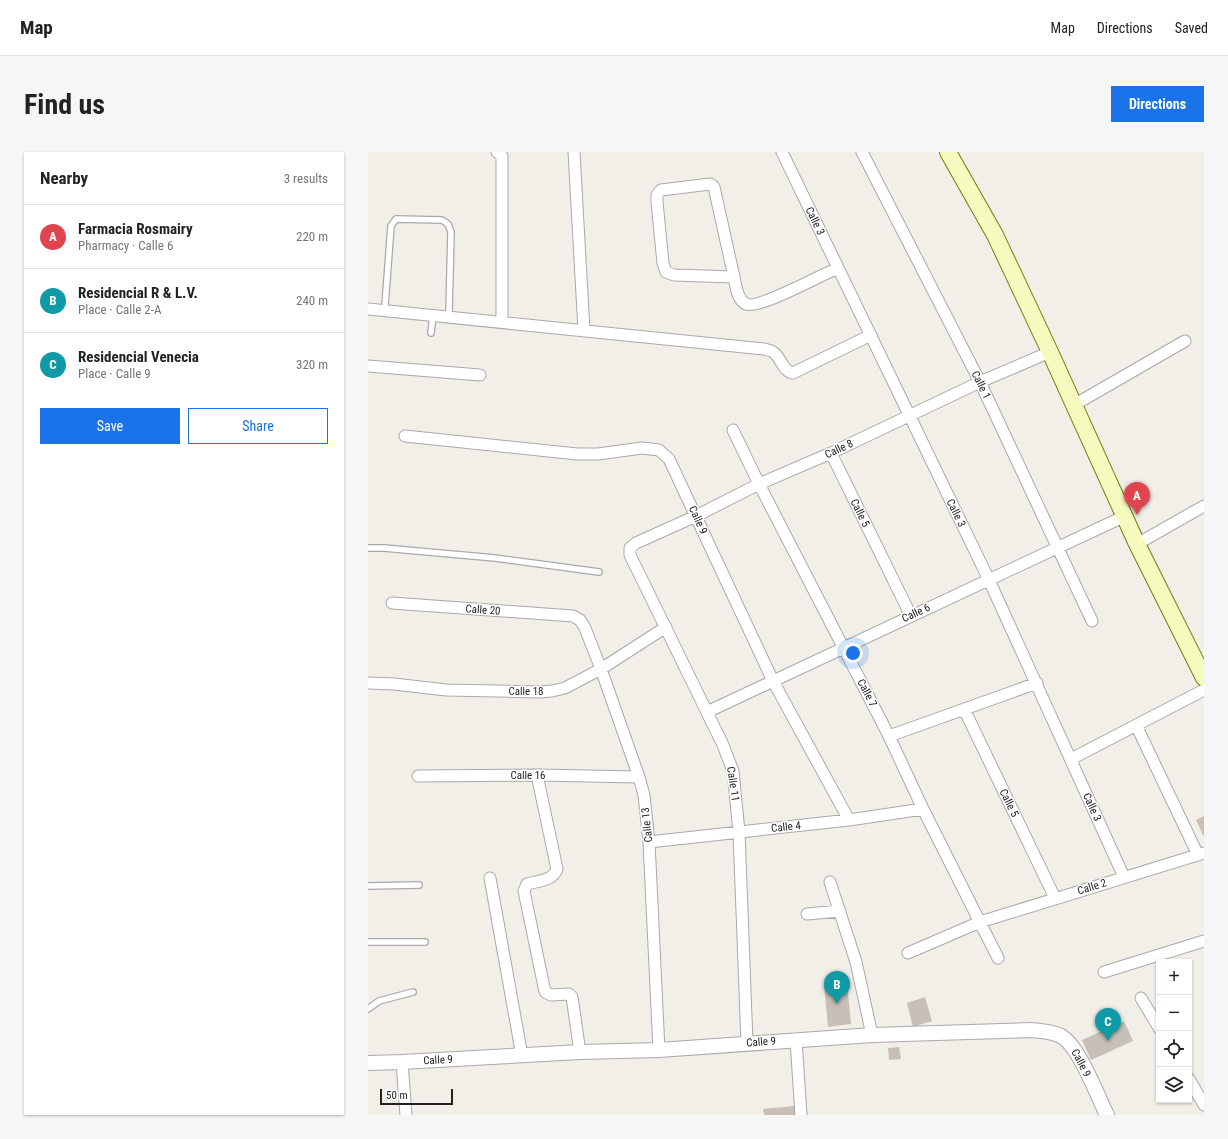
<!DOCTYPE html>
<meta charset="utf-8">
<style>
:root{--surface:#fff;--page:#f6f6f6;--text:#222;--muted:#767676;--line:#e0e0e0;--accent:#1a73e8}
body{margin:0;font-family:"Roboto Condensed",sans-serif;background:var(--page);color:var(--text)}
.controls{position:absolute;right:12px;bottom:12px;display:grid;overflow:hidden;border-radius:0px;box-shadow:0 1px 3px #0004}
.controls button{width:36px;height:36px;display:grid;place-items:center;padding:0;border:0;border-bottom:1px solid var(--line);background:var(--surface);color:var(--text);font:20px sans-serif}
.scale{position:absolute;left:12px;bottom:10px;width:73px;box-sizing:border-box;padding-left:4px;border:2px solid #222;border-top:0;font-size:11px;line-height:14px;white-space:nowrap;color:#222;-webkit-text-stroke:3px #fff;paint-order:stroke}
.you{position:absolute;left:485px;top:501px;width:14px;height:14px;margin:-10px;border:3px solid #fff;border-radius:50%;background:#1a73e8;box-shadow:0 0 0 6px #1a73e833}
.badge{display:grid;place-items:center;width:26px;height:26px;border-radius:50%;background:var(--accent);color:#fff;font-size:13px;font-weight:700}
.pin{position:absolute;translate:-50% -33px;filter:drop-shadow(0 1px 2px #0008)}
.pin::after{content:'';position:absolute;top:21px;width:14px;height:12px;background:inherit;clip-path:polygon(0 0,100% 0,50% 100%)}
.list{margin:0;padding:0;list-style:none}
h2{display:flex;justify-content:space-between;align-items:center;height:52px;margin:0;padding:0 16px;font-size:17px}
h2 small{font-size:13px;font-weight:400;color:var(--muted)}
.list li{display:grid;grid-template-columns:26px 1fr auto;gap:12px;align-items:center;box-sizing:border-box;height:64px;padding:0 16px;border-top:1px solid var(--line)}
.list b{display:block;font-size:15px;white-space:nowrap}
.list p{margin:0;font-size:13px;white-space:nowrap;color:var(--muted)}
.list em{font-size:13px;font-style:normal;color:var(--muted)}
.actions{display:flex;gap:8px;padding:12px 16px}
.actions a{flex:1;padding:9px 0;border:1px solid var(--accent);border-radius:0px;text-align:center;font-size:14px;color:var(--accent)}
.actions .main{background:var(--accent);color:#fff}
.icon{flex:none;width:22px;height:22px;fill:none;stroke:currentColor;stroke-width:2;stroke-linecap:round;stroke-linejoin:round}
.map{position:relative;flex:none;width:836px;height:963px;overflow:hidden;border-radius:0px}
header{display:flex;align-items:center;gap:24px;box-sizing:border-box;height:56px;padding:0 20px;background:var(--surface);border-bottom:1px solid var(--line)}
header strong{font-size:19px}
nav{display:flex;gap:22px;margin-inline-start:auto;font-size:14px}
.intro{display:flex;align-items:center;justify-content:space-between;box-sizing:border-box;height:96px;padding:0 24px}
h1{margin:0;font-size:28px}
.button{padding:10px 18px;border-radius:0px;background:var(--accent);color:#fff;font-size:14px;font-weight:700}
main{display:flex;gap:24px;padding:0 24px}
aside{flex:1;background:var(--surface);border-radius:0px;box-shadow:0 1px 3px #0004}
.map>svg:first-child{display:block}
.building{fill:#c7bfb8}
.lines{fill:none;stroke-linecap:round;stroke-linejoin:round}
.service-casing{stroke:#a9a9a9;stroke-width:8}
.minor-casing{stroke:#a9a9a9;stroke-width:13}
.tertiary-casing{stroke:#a9a9a9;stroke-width:16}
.secondary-casing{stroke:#707d05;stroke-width:18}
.service{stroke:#fff;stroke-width:5.5}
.minor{stroke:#fff;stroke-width:11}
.tertiary{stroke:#fff;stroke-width:14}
.secondary{stroke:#f7fabf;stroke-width:16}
.labels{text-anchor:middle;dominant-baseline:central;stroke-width:3;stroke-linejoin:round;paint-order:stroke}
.street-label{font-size:11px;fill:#222;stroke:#fff}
</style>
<header>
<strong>Map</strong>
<nav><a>Map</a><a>Directions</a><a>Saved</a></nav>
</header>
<div class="intro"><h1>Find us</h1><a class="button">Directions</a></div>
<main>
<aside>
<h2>Nearby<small>3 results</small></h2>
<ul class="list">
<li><span class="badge" style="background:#e0444e">A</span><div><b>Farmacia Rosmairy</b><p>Pharmacy · Calle 6</p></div><em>220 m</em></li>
<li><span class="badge" style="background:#0f9aa8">B</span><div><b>Residencial R &amp; L.V.</b><p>Place · Calle 2-A</p></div><em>240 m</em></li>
<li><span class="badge" style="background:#0f9aa8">C</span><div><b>Residencial Venecia</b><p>Place · Calle 9</p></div><em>320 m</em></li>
</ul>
<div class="actions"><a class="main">Save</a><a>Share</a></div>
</aside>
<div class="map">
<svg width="836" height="963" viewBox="0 0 836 963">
<rect width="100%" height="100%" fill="#f2efe9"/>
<path class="building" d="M836,664V685L828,668Z
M479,830L483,872L460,875L456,833Z
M557,845L564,869L545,875L539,851Z
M756,869L765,889L723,908L714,888Z
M531,895L533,907L521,908L520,896Z
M426,954L427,963H396L395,957Z"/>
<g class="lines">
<defs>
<path id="service" d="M17,154L23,74L28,67L74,68L80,72L83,80L81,160
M63,181L65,163
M0,396H16L127,406L231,420
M0,734L51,733
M0,790H57
M0,857L11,849L45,840"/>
<path id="minor" d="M129,0L134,4V170
M206,0L216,178
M414,0L621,428L756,725
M494,0L612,230L724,469
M366,125L306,123L298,120L295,111L289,50V43L293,38L342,32L346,35L366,125C368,134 369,148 378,152C390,158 455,122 470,116
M0,157L396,197C399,198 402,198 405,200C414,206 414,219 425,221L503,183
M0,214L112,223
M706,253L817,189
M365,278L391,332L521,584L555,657L630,806
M37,284L209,302H230L274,296L291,298L301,307L405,529L481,668
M463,301L543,464
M769,392L836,354
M24,451L205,464L212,468L217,476L233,517L271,625L276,643L281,690L291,898
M0,531L26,532L78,538L172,540L184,539L197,536L233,517L298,475
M596,557L687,746
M339,560L757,364
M768,573L830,703
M521,584L669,531
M703,607L836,538
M169,623L189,717C185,729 169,729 159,732L156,739L177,840L183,843L201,842L204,845L212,900
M50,624L169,623L271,625
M281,690L481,668L555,657
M122,726L154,904
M462,730L488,810L504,883
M439,762L472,759
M540,801L612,770L836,701
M736,820L836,789
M773,846L791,876
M428,888L433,963
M379,891L371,680L365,619L355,593L262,403V396L268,391L328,364L391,332L463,301L612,230L682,200
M34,910L38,963
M821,927L836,953"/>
<path id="tertiary" d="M0,911L34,910L212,900L291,898L504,883L663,878C673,879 683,879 693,884C711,894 729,943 739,963"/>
<path id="secondary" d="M580,0L627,83L682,200L769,392L836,526"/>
</defs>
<use href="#service" class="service-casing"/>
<use href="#minor" class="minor-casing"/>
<use href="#tertiary" class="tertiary-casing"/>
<use href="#secondary" class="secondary-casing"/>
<use href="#service" class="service"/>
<use href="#minor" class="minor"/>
<use href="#tertiary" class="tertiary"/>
<use href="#secondary" class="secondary"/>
</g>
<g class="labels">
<g class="street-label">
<text transform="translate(447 69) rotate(64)">Calle 3</text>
<text transform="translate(613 233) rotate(64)">Calle 1</text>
<text transform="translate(471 297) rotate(-25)">Calle 8</text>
<text transform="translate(492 361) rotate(64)">Calle 5</text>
<text transform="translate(588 361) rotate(64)">Calle 3</text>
<text transform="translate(330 368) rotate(65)">Calle 9</text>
<text transform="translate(115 458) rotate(4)">Calle 20</text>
<text transform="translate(548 461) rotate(-25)">Calle 6</text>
<text x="158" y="539">Calle 18</text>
<text transform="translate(499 541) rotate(62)">Calle 7</text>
<text x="160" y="623">Calle 16</text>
<text transform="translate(365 632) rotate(82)">Calle 11</text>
<text transform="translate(641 651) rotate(64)">Calle 5</text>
<text transform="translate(724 655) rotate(66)">Calle 3</text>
<text transform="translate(279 673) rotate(-96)">Calle 13</text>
<text transform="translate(418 675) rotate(-6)">Calle 4</text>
<text transform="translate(724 735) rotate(-17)">Calle 2</text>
<text transform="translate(393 890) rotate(-4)">Calle 9</text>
<text transform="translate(70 908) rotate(-3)">Calle 9</text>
<text transform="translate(713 911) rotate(62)">Calle 9</text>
</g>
</g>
</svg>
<div class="controls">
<button>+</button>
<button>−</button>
<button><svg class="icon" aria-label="locate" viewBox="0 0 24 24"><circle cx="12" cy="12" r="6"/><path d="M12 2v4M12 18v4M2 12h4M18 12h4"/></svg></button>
<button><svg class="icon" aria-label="layers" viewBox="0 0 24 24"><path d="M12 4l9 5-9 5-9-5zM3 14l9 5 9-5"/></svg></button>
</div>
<div class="scale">50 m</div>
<div class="you"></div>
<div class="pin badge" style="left:769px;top:363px;background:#e0444e">A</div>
<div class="pin badge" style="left:469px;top:852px;background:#0f9aa8">B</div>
<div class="pin badge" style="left:740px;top:889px;background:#0f9aa8">C</div>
</div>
</main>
